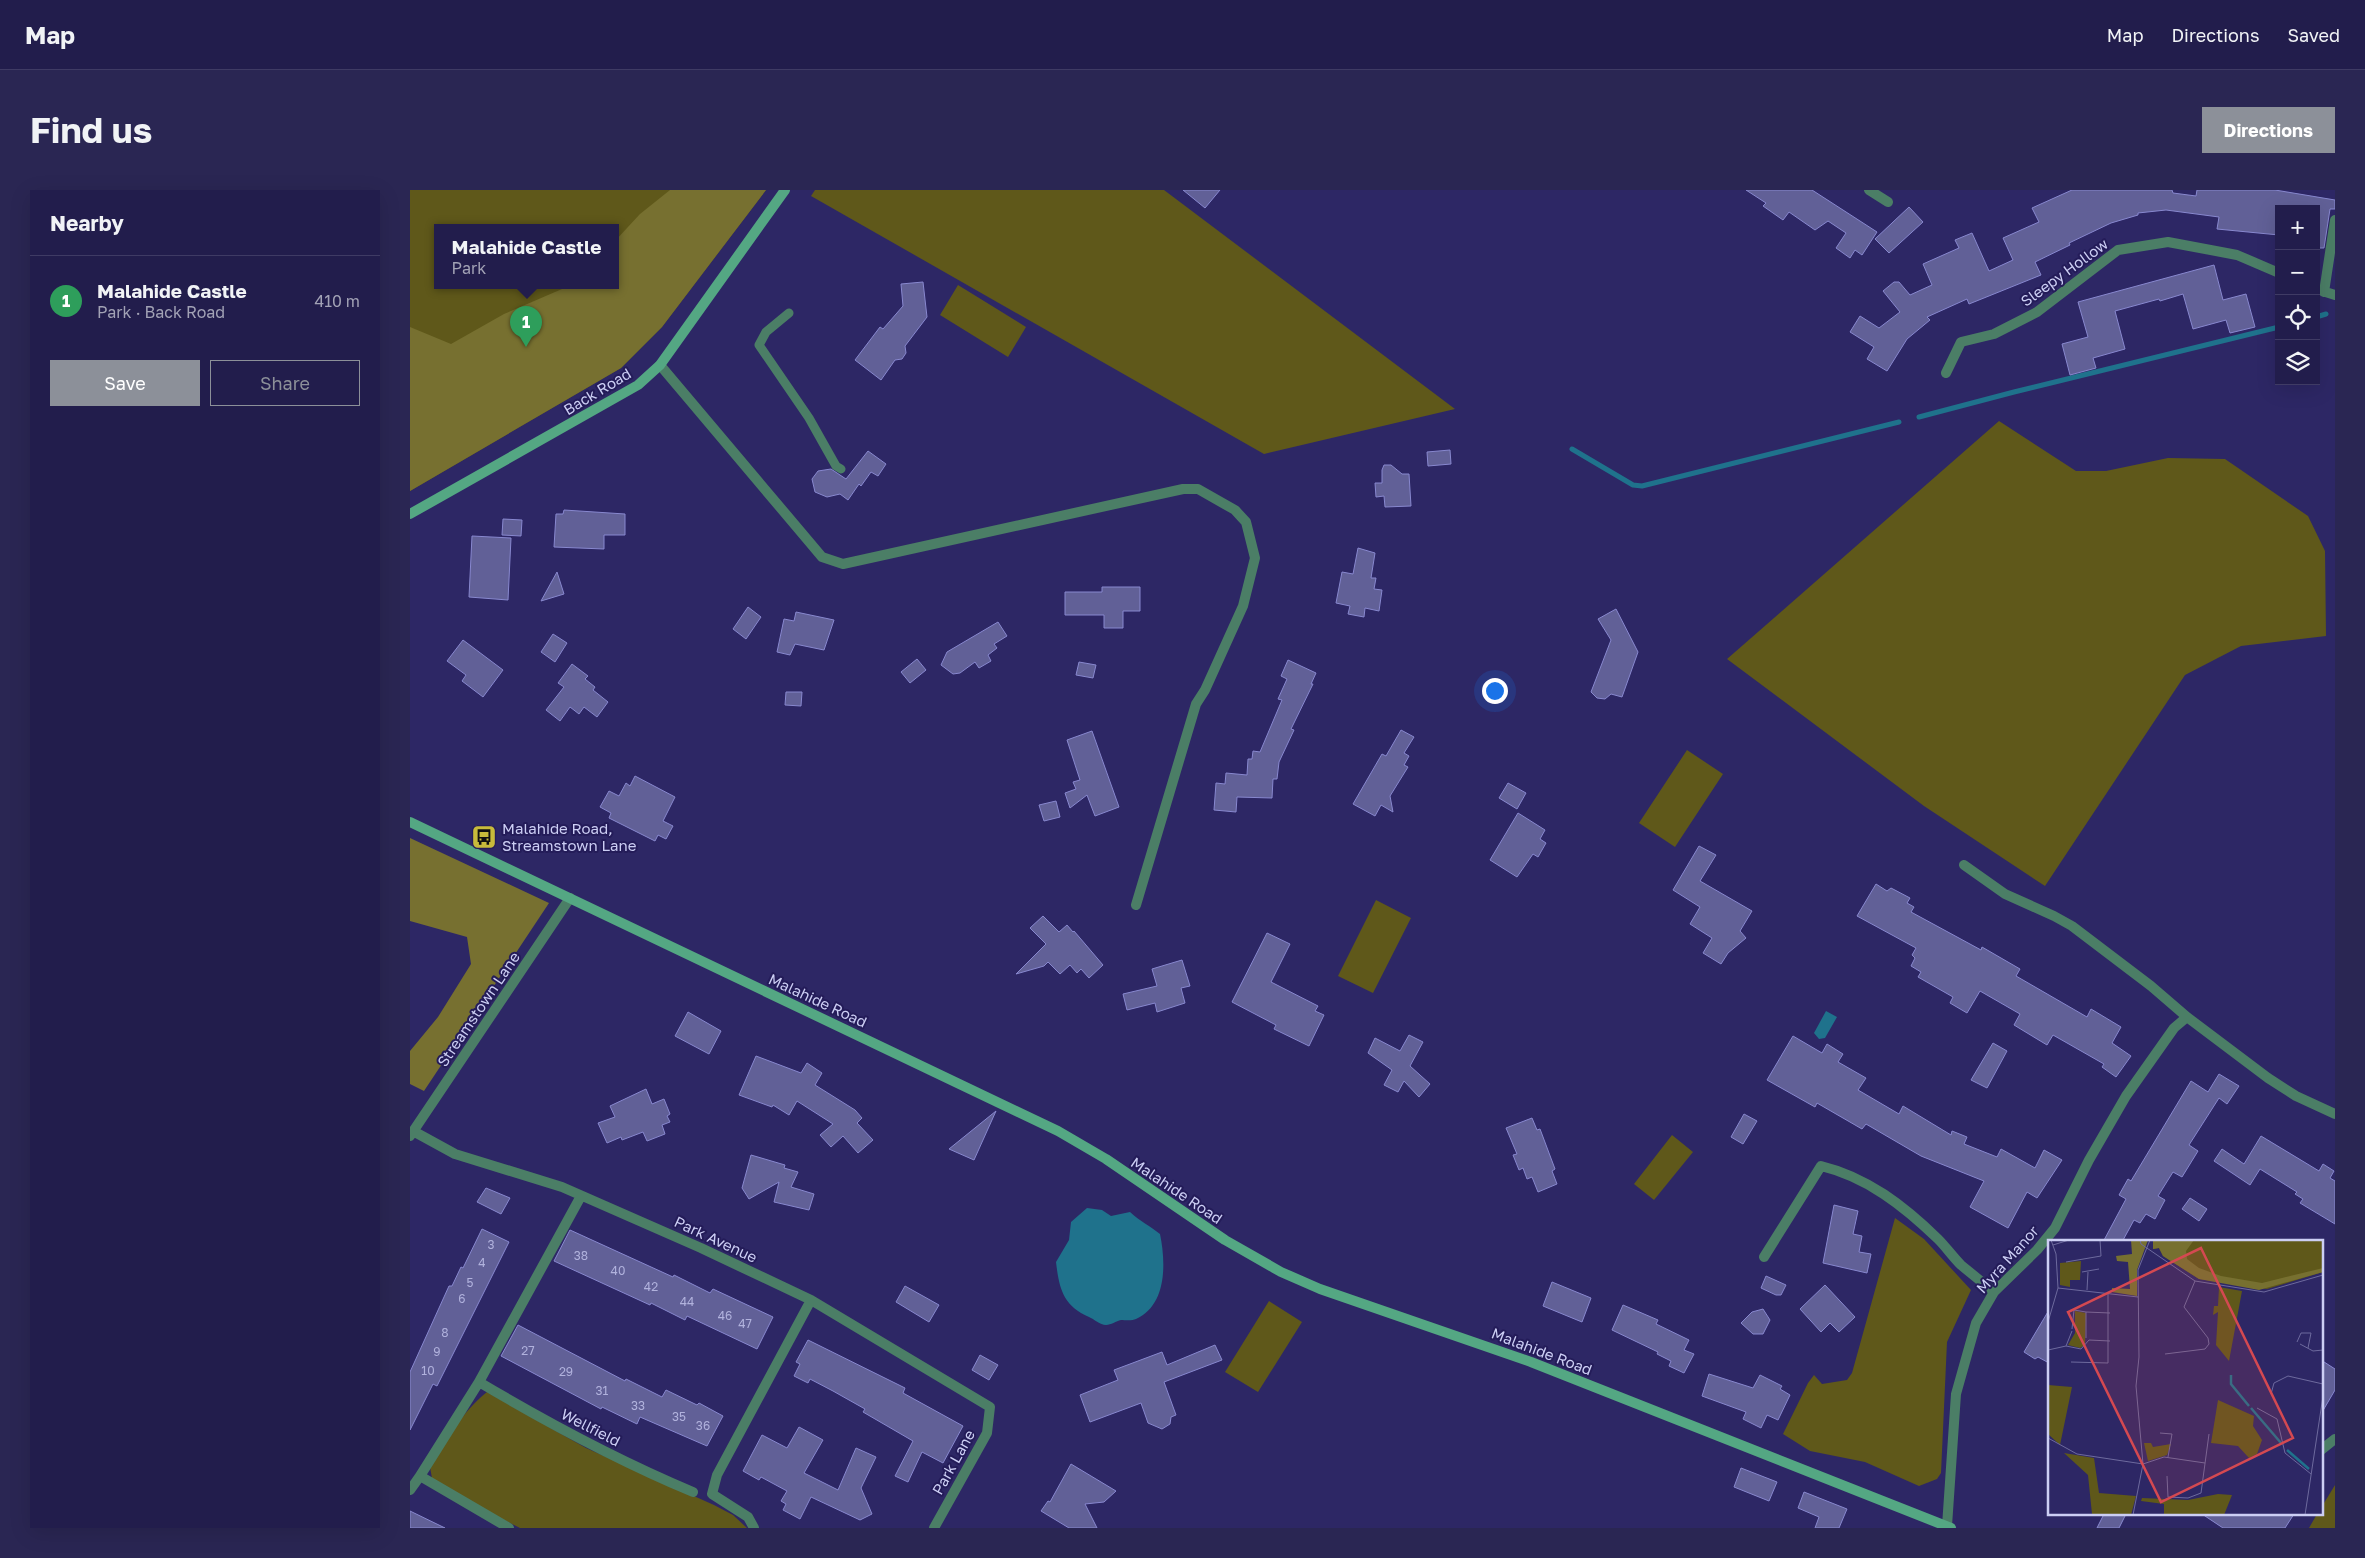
<!DOCTYPE html>
<meta charset="utf-8">
<style>
:root{--surface:#221d4c;--page:#2a2653;--text:#f1f3f6;--muted:#a2a2b5;--line:#3f3b64;--accent:#8c9099}
body{margin:0;font-family:"Golos Text",sans-serif;background:var(--page);color:var(--text)}
.controls{position:absolute;right:15px;top:15px;display:grid;overflow:hidden;border-radius:0px;box-shadow:0 5px 20px #0002}
.controls button{width:45px;height:45px;display:grid;place-items:center;padding:0;border:0;border-bottom:1px solid var(--line);background:var(--surface);color:var(--text);font:25px sans-serif}
.you{position:absolute;left:1084px;top:500px;width:18px;height:18px;margin:-12px;border:4px solid #fff;border-radius:50%;background:#1a73e8;box-shadow:0 0 0 8px #1a73e833}
.badge{display:grid;place-items:center;width:32px;height:32px;border-radius:50%;background:var(--accent);color:#fff;font-size:16px;font-weight:700}
.pin{position:absolute;translate:-50% -41px;filter:drop-shadow(0 1px 2px #0008)}
.pin::after{content:'';position:absolute;top:26px;width:18px;height:15px;background:inherit;clip-path:polygon(0 0,100% 0,50% 100%)}
.popup{position:absolute;left:24px;top:34px;width:185px;height:65px;box-sizing:border-box;display:grid;place-content:center;border-radius:0px;background:var(--surface);filter:drop-shadow(0 1px 4px #0005);font-size:16px;white-space:nowrap;color:var(--muted)}
.popup b{font-size:19px;color:var(--text)}
.popup::after{content:'';position:absolute;left:50%;top:100%;margin-left:-10px;border:10px solid transparent;border-top-color:var(--surface)}
.list{margin:0;padding:0;list-style:none}
h2{display:flex;justify-content:space-between;align-items:center;height:65px;margin:0;padding:0 20px;font-size:21px}
h2 small{font-size:16px;font-weight:400;color:var(--muted)}
.list li{display:grid;grid-template-columns:32px 1fr auto;gap:15px;align-items:center;box-sizing:border-box;height:90px;padding:0 20px;border-top:1px solid var(--line)}
.list b{display:block;font-size:19px;white-space:nowrap}
.list p{margin:0;font-size:16px;white-space:nowrap;color:var(--muted)}
.list em{font-size:16px;font-style:normal;color:var(--muted)}
.actions{display:flex;gap:10px;padding:15px 20px}
.actions a{flex:1;padding:11px 0;border:1px solid var(--accent);border-radius:0px;text-align:center;font-size:18px;color:var(--accent)}
.actions .main{background:var(--accent);color:#fff}
.icon{flex:none;width:28px;height:28px;fill:none;stroke:currentColor;stroke-width:2;stroke-linecap:round;stroke-linejoin:round}
.map{position:relative;flex:none;width:1925px;height:1338px;overflow:hidden;border-radius:0px}
header{display:flex;align-items:center;gap:30px;box-sizing:border-box;height:70px;padding:0 25px;background:var(--surface);border-bottom:1px solid var(--line)}
header strong{font-size:24px}
nav{display:flex;gap:28px;margin-inline-start:auto;font-size:18px}
.intro{display:flex;align-items:center;justify-content:space-between;box-sizing:border-box;height:120px;padding:0 30px}
h1{margin:0;font-size:35px}
.button{padding:12px 22px;border-radius:0px;background:var(--accent);color:#fff;font-size:18px;font-weight:700}
main{display:flex;gap:30px;padding:0 30px}
aside{flex:1;background:var(--surface);border-radius:0px;box-shadow:0 5px 20px #0002}
.map>svg:first-child{display:block}
.green{fill:#5f581a;fill-rule:evenodd}
.forest{fill:#777030}
.water{fill:#1f728c}
.lines{fill:none;stroke-linecap:round;stroke-linejoin:round}
.stream{stroke:#1f728c;stroke-width:5}
.building{fill:#616097;stroke:#8888cf}
.lane{stroke:#4b7e66;stroke-width:9}
.street{stroke:#4b7e66;stroke-width:10}
.secondary{stroke:#54a783;stroke-width:10}
.labels{text-anchor:middle;dominant-baseline:central;stroke-width:4;stroke-linejoin:round;paint-order:stroke}
.number-label{font-size:12px;fill:#b1b2dd}
.street-label{font-size:15px;fill:#cccef4;stroke:#241c59}
.poi-label{font-size:15px;fill:#cccef4;stroke:#241c59;text-anchor:start}
.inset-river{fill:none;stroke:#1f728c;stroke-width:2.5}
.inset-road{fill:none;stroke:#6d6a9e;stroke-width:1}
.view{fill:#d44951;fill-opacity:0.15;stroke:#d44951;stroke-width:2.5}
.inset-edge{fill:none;stroke:#cccef4;stroke-width:2.5}
</style>
<header>
<strong>Map</strong>
<nav><a>Map</a><a>Directions</a><a>Saved</a></nav>
</header>
<div class="intro"><h1>Find us</h1><a class="button">Directions</a></div>
<main>
<aside>
<h2>Nearby<small></small></h2>
<ul class="list">
<li><span class="badge" style="background:#2e9e5b">1</span><div><b>Malahide Castle</b><p>Park · Back Road</p></div><em>410 m</em></li>
</ul>
<div class="actions"><a class="main">Save</a><a>Share</a></div>
</aside>
<div class="map">
<svg width="1925" height="1338" viewBox="0 0 1925 1338">
<rect width="100%" height="100%" fill="#2d2765"/>
<path class="green" d="M0,0H356L252,137L211,178L0,301ZM27,38H205V96H27Z
M405,0H754L1045,219L854,264L401,6Z
M548,95L616,137L598,167L530,125Z
M1589,231L1666,281H1696L1758,268L1815,269L1898,326L1915,361L1916,446L1831,456L1775,485L1635,696L1514,616L1317,469Z
M1277,560L1313,584L1265,657L1229,633Z
M966,710L1001,728L963,803L928,786Z
M1262,945L1283,962L1244,1010L1224,994Z
M1485,1028L1514,1049L1561,1100L1537,1152L1531,1283L1527,1289L1509,1296L1455,1272L1400,1261L1373,1244L1398,1193L1404,1185L1412,1194L1437,1190L1442,1183Z
M859,1111L892,1132L848,1202L815,1182Z
M77,1202L176,1258L304,1315L323,1325L337,1338H110L23,1294L20,1277C37,1249 52,1222 77,1202Z
M1925,1295V1338H1899L1907,1324H1911V1318Z"/>
<path class="forest" d="M260,0H356L252,137L211,178L0,301V137L41,154L94,124L159,96H205V51L230,24Z
M0,648L139,713L14,901L0,894V861L28,827L61,774L57,747L0,731Z"/>
<path class="water" d="M1416,821L1427,827L1415,848L1409,849L1404,843Z
M677,1018L692,1020L701,1026L720,1022C731,1032 739,1035 750,1044C756,1073 757,1115 726,1129C722,1131 715,1130 711,1130C706,1131 701,1135 696,1135C690,1135 684,1129 679,1127C653,1116 649,1098 646,1072L659,1050L661,1032Z"/>
<g class="lines">
<path class="stream" d="M1906,127L1916,124
M1509,227L1604,202L1869,137
M1162,259L1223,295L1232,296L1489,232"/>
</g>
<path class="building" d="M773,0H810L795,18Z
M1336,0H1402L1467,42L1452,65L1445,60L1440,68L1426,58L1436,43L1418,31L1405,40L1379,22L1373,30L1353,16L1356,13Z
M1662,0H1762L1763,3L1786,6L1787,0H1865L1925,10V19H1920L1914,58H1906V19H1869V45L1807,39L1809,27L1756,20L1728,23V25L1701,33L1659,53L1660,55L1625,72L1631,85L1559,114L1557,109L1517,127L1520,130L1497,149L1477,181L1457,169L1464,157L1440,142L1450,126L1469,138L1490,122L1473,101L1484,92H1489L1500,105L1522,95L1513,74L1549,58L1545,50L1562,43L1579,81L1603,70L1593,48L1629,32L1622,18Z
M1499,17L1513,32L1479,63L1465,49Z
M1804,75L1813,110L1836,104L1845,137L1820,143L1816,130L1783,139L1773,104L1750,111L1749,109L1705,121L1715,159L1683,168L1686,178L1660,185L1652,154L1678,147L1668,112Z
M513,92L517,127L495,156L496,163L492,169L485,170L471,190L445,170L470,137L473,139L493,116L491,94Z
M1040,260L1041,274L1018,276L1017,262Z
M458,261L476,274L468,286L461,282L451,296L449,294L438,310L430,304L417,307L405,302L402,289L408,281L421,279L436,289Z
M974,275H981L992,284H999L1001,316L975,317L974,306L966,307L965,293H972V280Z
M154,320L215,324V345H194V359L144,357L146,324H153Z
M93,329L112,330L111,346L92,345Z
M62,346L101,348L98,410L59,407Z
M948,358L965,363L961,388H966L964,399L972,400L969,421L955,418L954,427L938,424L940,416L926,413L932,382L943,384Z
M147,382L154,404L131,411Z
M692,397H730V421H713V438H694V425H655V402H692Z
M338,417L351,427L336,449L323,439Z
M1206,419L1228,462L1212,507L1201,504L1195,509L1187,508L1181,502L1201,450L1188,429Z
M386,422L424,430L414,460L385,454L380,465L367,462L374,429L384,431Z
M588,432L597,446L584,454L587,458L578,465L581,471L569,478L565,472L550,483L543,484L531,475L537,462Z
M143,444L157,453L145,472L131,462Z
M53,450L93,480L73,507L52,491L56,485L37,471Z
M507,469L516,480L500,493L491,482Z
M878,470L906,483L901,494H903L881,539L884,540L869,572L867,589H863L862,608L827,607L826,622L804,620L806,593L815,594L816,583L837,585L838,569H842L843,561L850,562L872,510L868,509L877,489L871,486Z
M669,472L686,475L683,488L666,485Z
M162,474L178,486L175,489L185,497L183,500L198,512L187,527L174,517L169,524L160,517L150,531L136,520L154,497L148,493Z
M376,502H392L391,516L375,515Z
M991,540L1004,547L994,563L999,566L994,575L998,577L980,606L983,622L971,615L965,626L943,614L972,564L976,566Z
M682,541L709,617L685,626L677,605L660,618L655,603L666,599L663,592L670,590L657,550Z
M225,586L265,607L253,631L263,636L256,649L248,645L245,651L199,628L201,623L190,617L199,601L209,606L216,593L220,596Z
M1098,593L1116,603L1107,619L1089,608Z
M646,611L650,627L634,631L629,615Z
M1108,623L1135,640L1130,649L1136,653L1128,667L1123,664L1107,687L1080,670Z
M1289,656L1306,665L1290,691L1342,721L1330,741L1336,748L1318,763L1311,774L1293,763L1302,748L1280,734L1290,717L1263,700Z
M1466,694L1477,701L1481,698L1500,708L1497,713L1504,717L1501,722L1571,760L1572,757L1610,779L1606,786L1677,827L1681,819L1711,837L1702,853L1721,866L1706,887L1692,877L1694,874L1643,845L1637,855L1604,835L1610,824L1570,801L1557,823L1540,813L1543,807L1508,787L1511,782L1501,776L1505,768L1502,765L1506,758L1447,726Z
M633,726L649,742L657,735L663,742L664,741L693,775L679,788L671,779L667,783L660,775L650,784L638,772L634,776L606,784L636,754L620,738Z
M857,743L880,754L861,792L908,816L905,821L914,825L899,856L864,839L866,835L822,812Z
M772,770L780,796L771,798L775,813L747,822L745,813L717,820L713,804L747,796L742,779Z
M278,822L311,841L299,864L265,846Z
M999,845L1013,852L1000,876L1020,894L1009,907L994,891L988,902L974,895L982,880L958,863L965,848L990,861Z
M1383,846L1412,863L1417,854L1433,864L1428,872L1456,888L1448,900L1489,924L1493,916L1541,945L1542,941L1557,947L1554,954L1587,967L1591,959L1625,978L1634,960L1652,970L1627,1008L1617,1002L1598,1038L1560,1017L1574,991L1511,966L1456,934L1452,939L1407,913L1405,917L1357,890Z
M1583,853L1597,861L1577,898L1561,890Z
M346,866L391,883L397,873L412,883L405,895L445,920L452,928L447,933L463,950L448,963L433,946L421,957L410,945L423,934L387,911L379,925L363,915L362,917L329,905Z
M1809,884L1829,896L1817,914L1809,908L1779,955L1788,961L1772,987L1763,982L1748,1006L1755,1010L1745,1029L1736,1024L1730,1033L1724,1030L1712,1052H1693L1716,1009L1709,1005L1718,989L1721,991L1781,891L1798,902Z
M236,899L242,914L254,909L260,924L257,926L260,932L252,935L255,944L237,951L233,942L212,950L211,947L197,953L188,933L205,927L200,916Z
M586,921L564,970L539,959Z
M1334,924L1347,931L1333,954L1321,947Z
M1122,928L1127,940L1130,939L1145,979L1142,981L1147,994L1128,1002L1122,987L1117,989L1113,978L1109,980L1103,965L1107,964L1096,938Z
M1851,946L1909,981L1913,974L1924,981L1920,988L1925,991V1034L1890,1013L1893,1009L1885,1004L1887,1002L1850,979L1840,995L1804,971L1812,959L1834,974Z
M341,965L375,975L374,978L388,982L381,997L404,1004L399,1020L364,1012L369,992L339,1009L332,998Z
M76,998L100,1008L91,1024L67,1012Z
M1780,1008L1797,1019L1789,1031L1772,1019Z
M1424,1015L1448,1021L1443,1044L1452,1046L1449,1062L1461,1064L1457,1083L1413,1073Z
M72,1039L99,1052L27,1196L23,1194L0,1240V1182L39,1096H42L51,1077L53,1078Z
M160,1040L263,1087L264,1085L300,1103L303,1099L363,1127L347,1159L277,1126L275,1130L241,1113L240,1115L144,1071Z
M1356,1086L1376,1095L1371,1105H1366L1351,1098Z
M1142,1092L1181,1108L1172,1132L1133,1116Z
M1415,1095L1445,1127L1429,1142L1420,1133L1411,1142L1390,1119Z
M495,1096L529,1115L519,1132L486,1112Z
M1213,1115L1248,1130L1246,1134L1279,1150L1274,1160L1284,1164L1274,1183L1259,1176L1261,1171L1247,1164L1248,1162L1202,1140Z
M1353,1119L1360,1130L1353,1144H1343L1331,1133L1342,1122Z
M1639,1120V1173L1628,1167L1625,1169L1614,1162Z
M108,1135L215,1191L216,1189L252,1207L256,1200L287,1215L289,1213L313,1226L297,1256L230,1227L227,1234L192,1217L191,1219L91,1166Z
M398,1150L495,1198L493,1203L553,1236L533,1273L512,1262L498,1292L485,1286L503,1251L453,1222L455,1219L423,1201L400,1189L398,1193L384,1186L390,1174L386,1172Z
M805,1155L812,1170L754,1192L766,1225L761,1227L760,1234L752,1239L738,1233L731,1213L680,1232L670,1205L708,1190L704,1180L752,1162L757,1175Z
M570,1165L588,1175L579,1190L562,1180Z
M1911,1170L1925,1179V1200L1911,1224Z
M1299,1184L1343,1198L1350,1185L1372,1196L1370,1199L1380,1205L1368,1230L1357,1225L1351,1238L1333,1229L1336,1222L1292,1206Z
M389,1237L413,1250L394,1283L428,1300L446,1258L466,1267L451,1298L462,1324L450,1330L401,1307L390,1329L373,1320L376,1314L371,1311L377,1301L351,1287L349,1290L333,1281L352,1245L377,1258Z
M661,1274L706,1301L694,1312L675,1314L687,1338H659L631,1321L638,1311L640,1312Z
M1331,1278L1367,1292L1359,1311L1324,1297Z
M1394,1302L1437,1319L1429,1338H1405L1409,1327L1388,1318Z
M0,1321L35,1338H0Z
M1694,1324H1716L1709,1338H1687Z
M1792,1324H1884L1875,1338H1813Z"/>
<g class="lines">
<path class="lane" d="M379,123L356,142L349,155L399,228L426,276L431,279"/>
<path class="street" d="M1459,0L1478,12
M1906,99L1925,105
M1914,102L1925,30
M250,175L412,367L433,374L773,299H788L825,320L836,332L845,368L833,416L795,500L786,514L726,715
M1536,183L1551,152L1584,144L1627,122L1708,60L1758,52L1827,65L1869,83
M1554,675L1595,704L1644,726L1662,736L1741,796L1777,827L1858,888L1886,906L1925,924
M3,941L45,964L152,997L291,1058L401,1110L580,1217L577,1243L524,1338
M0,946L160,708
M1354,1067L1411,976C1457,987 1494,1016 1528,1049C1536,1057 1543,1067 1551,1075C1562,1084 1573,1093 1584,1102
M69,1192L171,1006
M1911,1260L1925,1249
M0,1300L10,1286
M1537,1336L1546,1204L1566,1133L1584,1102L1627,1060L1645,1038L1679,970L1716,906L1764,838L1777,827
M99,1338L10,1286L69,1192C138,1233 209,1271 283,1302
M344,1338L338,1327L302,1304L307,1285L401,1110"/>
<path class="secondary" d="M0,324L228,195L250,175L375,0
M0,632L648,941L696,969L815,1050L871,1082L910,1099L1121,1172L1541,1338"/>
</g>
<defs>
<symbol id="bus-square" viewBox="-11 -11 22 22"><rect x="-9" y="-9" width="18" height="18" rx="4" fill="#c8bb3b" stroke="#241c59"/><path d="M-5-6H5V4H4V6H2V4H-2V6H-4V4H-5ZM-3.5-4V0h7V-4ZM-3.5 1.2v1.5H-2V1.2ZM2 1.2v1.5H3.5V1.2Z" fill="#111"/></symbol>
</defs>
<g fill-rule="evenodd">
<use href="#bus-square" x="60" y="633" width="28" height="28"/>
</g>
<g class="labels">
<g class="number-label">
<text x="81" y="1054">3</text>
<text x="171" y="1065">38</text>
<text x="72" y="1072">4</text>
<text x="208" y="1080">40</text>
<text x="60" y="1092">5</text>
<text x="241" y="1096">42</text>
<text x="52" y="1108">6</text>
<text x="277" y="1111">44</text>
<text x="315" y="1125">46</text>
<text x="335" y="1133">47</text>
<text x="35" y="1142">8</text>
<text x="118" y="1160">27</text>
<text x="27" y="1161">9</text>
<text x="18" y="1180">10</text>
<text x="156" y="1181">29</text>
<text x="192" y="1200">31</text>
<text x="228" y="1215">33</text>
<text x="269" y="1226">35</text>
<text x="293" y="1235">36</text>
</g>
<g class="street-label">
<text transform="translate(1654 82) rotate(-36)">Sleepy Hollow</text>
<text transform="translate(187 201) rotate(-31)">Back Road</text>
<text transform="translate(408 810) rotate(25)">Malahide Road</text>
<text transform="translate(68 819) rotate(-56)">Streamstown Lane</text>
<text transform="translate(767 1000) rotate(34)">Malahide Road</text>
<text transform="translate(306 1049) rotate(25)">Park Avenue</text>
<text transform="translate(1597 1069) rotate(-48)">Myra Manor</text>
<text transform="translate(1132 1161) rotate(21)">Malahide Road</text>
<text transform="translate(181 1237) rotate(27)">Wellfield</text>
<text transform="translate(543 1272) rotate(-61)">Park Lane</text>
</g>
<g class="poi-label">
<text x="92" y="638">Malahide Road,<tspan x="92" dy="17">Streamstown Lane</tspan></text>
</g>
</g>
<g transform="translate(1638 1050)">
<rect width="275" height="275" fill="#2d2765"/>
<path d="M105,0H275V32L219,49L151,39L115,16L111,8L105,9ZM33,21L32,40H22V47L12,45V23ZM171,47L194,51L181,121L168,105L170,72L165,75L166,66H170ZM27,71L38,73L37,105L32,108L20,105L27,93ZM0,145L24,147L12,205L0,194ZM170,160L206,176L205,186L214,200L209,214L201,218L190,206L163,203ZM96,203H103L105,207L123,204L119,215L100,221ZM16,213L46,218L51,253L88,256L83,275L44,274L40,235ZM170,254L184,255L176,275H116V264L93,261L94,258L140,260Z" fill="#5f581a"/>
<path d="M83,0H100L89,30V56L64,52V48L82,49L80,22L69,21L68,16L84,14ZM105,0H146L138,11L139,19L151,28L173,36L214,43L275,28V32L211,50L151,39L115,16L111,8L105,9Z" fill="#777030"/>
<path class="inset-river" d="M183,135V144L201,166M203,168L233,203M239,210L261,229"/>
<path class="inset-road" d="M3,0L8,14L10,48M92,0L93,4L147,41L216,52L275,35M5,5L21,0M18,22L53,16L52,0M34,32L51,29M10,48L90,57M39,50L40,32M38,72L62,73M0,82L10,48M24,89L26,70L38,72V98M249,102L253,93H263L260,108M252,104L265,111L275,110M18,106L24,91M0,110L18,106L33,109L41,100L62,101M117,114L157,109L161,104L160,98L136,67L147,41M23,122L60,123V53M223,154L226,143L240,136L275,144M209,168L229,179L237,213L263,234M112,193L124,194L120,217M0,198L29,214L95,224L116,217L157,223M119,236L120,257L140,258L153,253L161,194M85,275L95,224L88,146L91,117L90,30L102,0M257,275L275,156"/>
<path class="view" d="M153,8L245,198L113,262L20,72Z"/>
<rect width="275" height="275" class="inset-edge"/>
</g>
</svg>
<div class="controls">
<button>+</button>
<button>−</button>
<button><svg class="icon" aria-label="locate" viewBox="0 0 24 24"><circle cx="12" cy="12" r="6"/><path d="M12 2v4M12 18v4M2 12h4M18 12h4"/></svg></button>
<button><svg class="icon" aria-label="layers" viewBox="0 0 24 24"><path d="M12 4l9 5-9 5-9-5zM3 14l9 5 9-5"/></svg></button>
</div>
<div class="you"></div>
<div class="pin badge" style="left:116px;top:157px;background:#2e9e5b">1</div>
<div class="popup"><b>Malahide Castle</b>Park</div>
</div>
</main>
